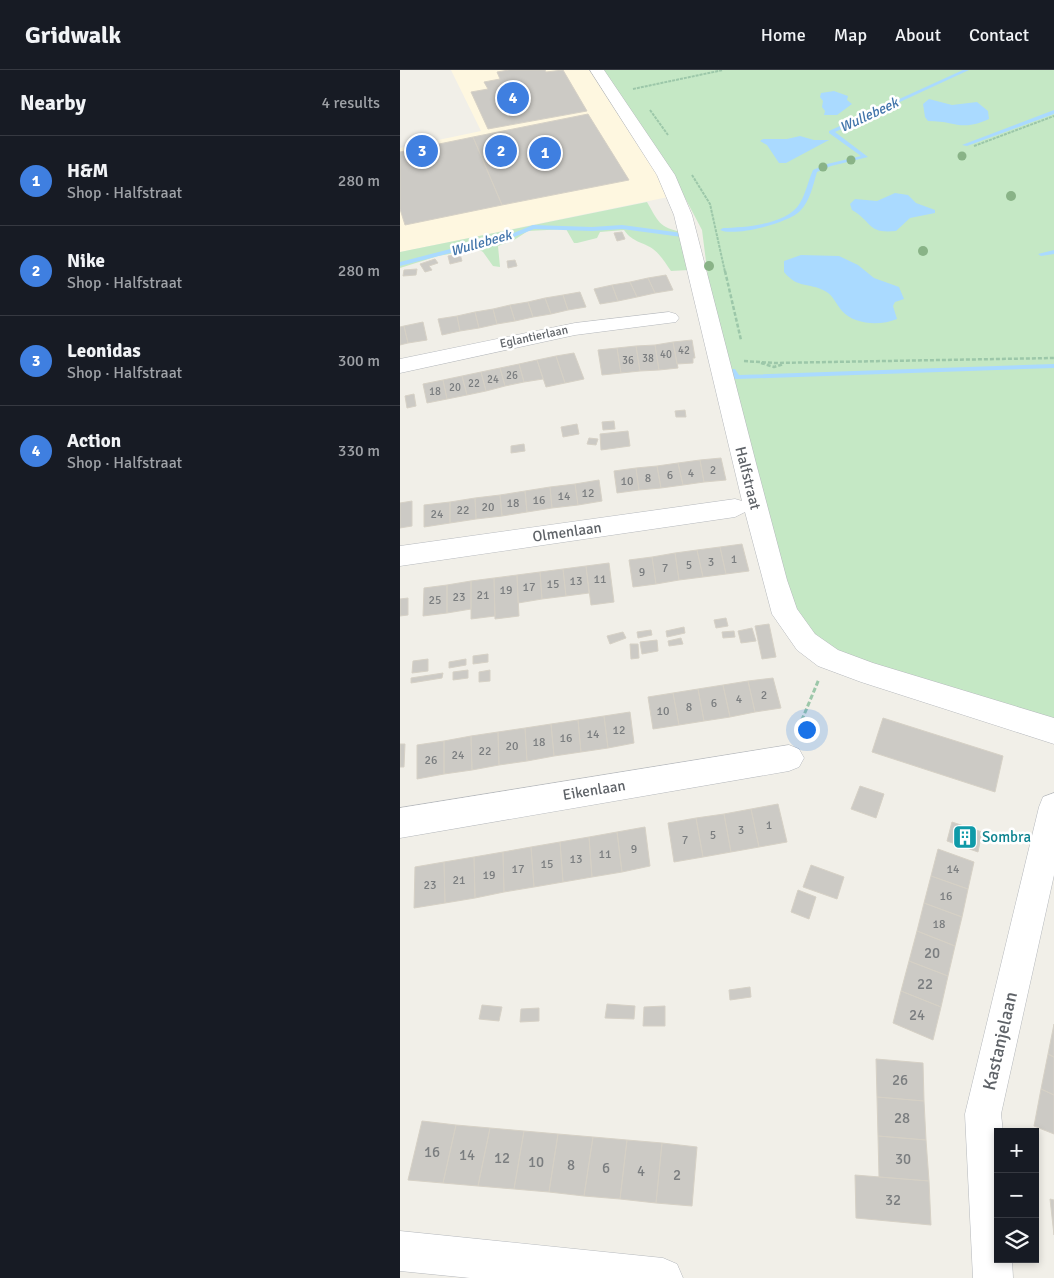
<!DOCTYPE html>
<meta charset="utf-8">
<style>
:root{--surface:#171b24;--page:#20242c;--text:#f1f3f6;--muted:#9ea1a6;--line:#363941;--accent:#ea4335}
body{margin:0;font-family:Signika,sans-serif;background:var(--page);color:var(--text)}
.controls{position:absolute;right:15px;bottom:15px;display:grid;overflow:hidden;border-radius:0px;box-shadow:0 2px 8px #0003}
.controls button{width:45px;height:45px;display:grid;place-items:center;padding:0;border:0;border-bottom:1px solid var(--line);background:var(--surface);color:var(--text);font:25px sans-serif}
.you{position:absolute;left:406px;top:659px;width:18px;height:18px;margin:-12px;border:4px solid #fff;border-radius:50%;background:#1a73e8;box-shadow:0 0 0 8px #1a73e833}
.badge{display:grid;place-items:center;width:32px;height:32px;border-radius:50%;background:var(--accent);color:#fff;font-size:16px;font-weight:700}
.pin{position:absolute;translate:-50% -50%;border:2px solid #fff;box-shadow:0 1px 5px #0006}
.list{margin:0;padding:0;list-style:none}
h2{display:flex;justify-content:space-between;align-items:center;height:65px;margin:0;padding:0 20px;font-size:21px}
h2 small{font-size:16px;font-weight:400;color:var(--muted)}
.list li{display:grid;grid-template-columns:32px 1fr auto;gap:15px;align-items:center;box-sizing:border-box;height:90px;padding:0 20px;border-top:1px solid var(--line)}
.list b{display:block;font-size:19px;white-space:nowrap}
.list p{margin:0;font-size:16px;white-space:nowrap;color:var(--muted)}
.list em{font-size:16px;font-style:normal;color:var(--muted)}
.icon{flex:none;width:28px;height:28px;fill:none;stroke:currentColor;stroke-width:2;stroke-linecap:round;stroke-linejoin:round}
.map{position:relative;flex:none;width:654px;height:1208px;overflow:hidden}
header{display:flex;align-items:center;gap:30px;box-sizing:border-box;height:70px;padding:0 25px;background:var(--surface);border-bottom:1px solid var(--line)}
header strong{font-size:24px}
nav{display:flex;gap:28px;margin-inline-start:auto;font-size:18px}
main{display:flex}
aside{flex:1;background:var(--surface)}
.map>svg:first-child{display:block}
.commercial{fill:#fef7e0}
.green{fill:#c5e8c5}
.water{fill:#aadaff}
.lines{fill:none;stroke-linecap:round;stroke-linejoin:round}
.stream{fill:#aadaff;fill-rule:evenodd}
.building{fill:#cccac5;stroke:#d6d1c6}
.minor-casing{stroke:#b5b8bc;stroke-width:1}
.path-far2{stroke:#9cc7a9;stroke-width:2;stroke-dasharray:3 1;stroke-linecap:butt}
.path-far1{stroke:#9cc7a9;stroke-width:2.5;stroke-dasharray:4 2;stroke-linecap:butt}
.path{stroke:#9cc7a9;stroke-width:3;stroke-dasharray:5 2.5;stroke-linecap:butt}
.minor{fill:#fff;fill-rule:evenodd}
.tree{fill:#89b387}
.labels{text-anchor:middle;dominant-baseline:central;stroke-width:5;stroke-linejoin:round;paint-order:stroke}
.far-number-label{font-size:11px;fill:#7a7d7f}
.far-street-label{font-size:12px;fill:#5f6368;stroke:#fff}
.number-label{font-size:12px;fill:#7a7d7f}
.far-water-label{font-size:14px;font-style:italic;fill:#4174aa;stroke:#fff}
.street-label{font-size:15px;fill:#5f6368;stroke:#fff}
.culture-label{font-size:15px;fill:#0d838f;stroke:#fff;text-anchor:start}
.near-number-label{font-size:15px;fill:#7a7d7f}
.near-street-label{font-size:18px;fill:#5f6368;stroke:#fff}
</style>
<header>
<strong>Gridwalk</strong>
<nav><a>Home</a><a>Map</a><a>About</a><a>Contact</a></nav>
</header>
<main>
<aside>
<h2>Nearby<small>4 results</small></h2>
<ul class="list">
<li><span class="badge" style="background:#3f7fe0">1</span><div><b>H&amp;M</b><p>Shop · Halfstraat</p></div><em>280 m</em></li>
<li><span class="badge" style="background:#3f7fe0">2</span><div><b>Nike</b><p>Shop · Halfstraat</p></div><em>280 m</em></li>
<li><span class="badge" style="background:#3f7fe0">3</span><div><b>Leonidas</b><p>Shop · Halfstraat</p></div><em>300 m</em></li>
<li><span class="badge" style="background:#3f7fe0">4</span><div><b>Action</b><p>Shop · Halfstraat</p></div><em>330 m</em></li>
</ul>
</aside>
<div class="map">
<svg width="654" height="1208" viewBox="0 0 654 1208">
<rect width="100%" height="100%" fill="#f1efe8"/>
<path class="commercial" d="M51,0H202L283,124L0,182V78L81,61Z"/>
<path class="green" d="M202,0H654V650L487,600L417,574L396,546L364,441L308,207L302,160L283,124Z
M247,132C258,151 259,158 282,162L289,200L271,201C266,194 261,185 253,179C242,171 233,173 224,160L200,162L197,168L177,173H174L166,159L128,161L114,170L98,176L100,197L93,196L83,182L78,179L38,186L0,198V182Z"/>
<path class="water" d="M434,21L448,26L447,30L452,34L437,45H424L425,41L422,37L423,31L420,27L421,23Z
M529,29L552,35L577,32L588,41L589,49C560,62 557,51 528,51L525,47L523,34Z
M400,66L414,70H429L386,93H379L367,75L360,71L363,69H387Z
M495,123L508,125L516,133L535,140V143L510,148L496,161C467,164 473,152 452,140L450,134L455,129L477,131Z
M401,185L439,186L458,195L474,208L499,217L504,229L495,232L493,236L497,249C480,256 455,255 442,241C436,234 433,225 425,221C408,212 398,219 384,202V191Z"/>
<g class="lines">
<path class="stream" d="M563,0H569L435,62L468,87L431,96L417,102C413,115 410,131 400,141C389,153 334,167 320,160L323,158C346,157 387,155 400,133C406,123 408,111 413,100L427,94L461,86L429,63V61Z
M654,40V44L567,76L562,75Z
M133,155L192,157L222,155L282,163L285,165L282,167L222,159L192,161L134,159L97,174L58,181L0,196V192L58,177L94,171Z
M654,180V184L641,186L638,184Z
M654,294V298L337,309H335L330,301L333,299H335L339,305Z"/>
</g>
<path class="building" d="M109,0H145L146,2L163,0L187,41L88,59L71,22L88,19L84,12L100,9L97,2Z
M188,44L229,110L102,135L73,67Z
M73,67L102,135L5,155L0,139V82Z
M222,162L225,169L217,171L214,163Z
M60,184L62,191L50,194L48,186Z
M35,189L38,193L29,196L32,200L25,202L20,194Z
M115,190L117,196L108,198L107,191Z
M17,199L16,205L3,206L4,200Z
M266,205L273,220L255,223L248,208Z
M248,208L255,223L237,227L230,212Z
M230,212L237,227L218,231L212,215Z
M212,215L218,231L200,234L194,219Z
M180,222L186,237L168,240L163,225Z
M163,225L168,240L151,244L145,228Z
M145,228L151,244L133,247L128,232Z
M128,232L133,247L115,251L110,235Z
M110,235L115,251L97,254L93,239Z
M93,239L97,254L79,258L75,242Z
M75,242L79,258L60,261L57,246Z
M57,246L60,261L42,265L38,249Z
M23,252L27,270L8,273L4,256Z
M4,256L8,273L0,275V257Z
M292,270L295,288H293V293L277,294L273,272Z
M273,272L278,298L259,300L255,275Z
M255,275L259,300L240,301L236,276Z
M236,276L240,301L221,303L217,278Z
M217,278L221,303L202,305L198,280Z
M174,283L184,309L165,313L156,286Z
M156,286L165,313L146,317L137,290Z
M137,290L143,309L124,312L119,294Z
M119,294L124,312L105,316L100,298Z
M100,298L105,316L86,321L81,302Z
M81,302L86,321L67,325L62,306Z
M62,306L67,325L47,329L43,310Z
M43,310L47,329L27,333L23,314Z
M14,324L16,336L7,338L5,326Z
M285,340L286,347H276L275,341Z
M214,351L215,359L203,360L202,352Z
M177,354L179,364L163,367L161,357Z
M228,361L230,376L201,380L200,364Z
M189,368L198,369L196,375L187,374Z
M124,374L125,381L111,383V376Z
M321,388L326,410L304,412L300,390Z
M300,390L304,412L283,415L278,393Z
M278,393L283,415L261,418L257,396Z
M257,396L261,418L239,420L236,398Z
M236,398L239,420L217,423L214,401Z
M199,410L202,431L178,435L175,414Z
M175,414L178,435L152,438L150,417Z
M150,417L152,438L127,442L125,421Z
M125,421L127,442L102,446L100,425Z
M100,425L102,446L76,449L75,428Z
M75,428L76,449L50,453V432Z
M12,431V456L0,458V433Z
M50,432V453L24,457V435Z
M342,474L349,501L326,504L320,477Z
M320,477L326,504L303,507L297,480Z
M297,480L303,507L279,510L275,483Z
M275,483L279,510L256,514L252,487Z
M252,487L256,514L233,517L229,490Z
M209,493L214,532L191,535L186,496Z
M186,496L189,523L166,526L163,499Z
M163,499L166,526L142,529L140,502Z
M140,502L142,529L118,533L117,505Z
M117,505L119,546L95,549L94,508Z
M94,508L95,546L71,549V511Z
M71,511V539L47,543V515Z
M47,515V543L23,546L24,518Z
M8,528V545L0,546V529Z
M326,548L328,556L316,558L314,550Z
M369,554L376,587L362,589L355,556Z
M284,557L285,563L267,567L266,561Z
M352,558L356,571L341,573L338,561Z
M251,560L252,565L238,568L237,562Z
M334,561L335,567L323,568L322,562Z
M223,562L226,568L210,574L207,566Z
M281,568L283,574L269,576L268,571Z
M257,570L258,581L242,584L240,572Z
M230,574H238L239,588L231,589Z
M88,584V592L73,594V586Z
M28,589V601L12,603L13,591Z
M66,589V595L49,598V592Z
M68,600V608L53,610V602Z
M90,600V611L79,612V602Z
M43,603L42,608L11,613V608Z
M373,608L381,638L355,642L348,611Z
M348,611L355,642L330,647L323,615Z
M323,615L330,647L304,651L298,619Z
M298,619L304,651L279,655L273,623Z
M273,623L279,655L253,659L248,627Z
M230,642L234,673L208,678L204,646Z
M204,646L208,678L181,682L178,650Z
M483,648L603,686L595,722L472,682Z
M178,650L181,682L154,686L151,654Z
M151,654L154,686L127,691L125,658Z
M125,658L127,691L99,695L98,662Z
M98,662L99,695L72,700L71,666Z
M71,666L72,700L44,704V671Z
M44,671V704L17,709V675Z
M0,674H5L4,697H0Z
M460,716L484,724L476,748L451,739Z
M378,734L387,772L359,777L351,739Z
M351,739L359,777L331,782L324,744Z
M324,744L331,782L303,787L296,748Z
M296,748L303,787L274,792L268,753Z
M552,752L582,762L578,782L547,771Z
M245,757L250,796L222,802L217,762Z
M217,762L222,802L192,807L189,767Z
M189,767L192,807L163,812L160,772Z
M160,772L163,812L134,817L131,777Z
M131,777L134,817L104,822L103,782Z
M538,779L574,792L568,819L531,806Z
M103,782L104,822L75,828L74,787Z
M74,787L75,828L45,833L44,792Z
M44,792L45,833L14,838L15,797Z
M411,795L444,807L437,829L403,817Z
M531,806L568,819L562,847L524,833Z
M398,820L416,827L409,849L391,842Z
M524,833L562,847L555,876L517,861Z
M517,861L555,876L548,906L509,891Z
M509,891L548,906L541,937L501,921Z
M350,917L351,927L330,930L329,920Z
M501,921L541,937L533,970L493,953Z
M207,934L235,936L234,949L205,948Z
M82,935L102,937L99,951L79,949Z
M265,936V956H243L244,937Z
M139,938V951L120,952L121,939Z
M654,954V987L648,984Z
M648,984L654,987V1025L641,1019Z
M476,989L523,993L524,1031L477,1027Z
M641,1019L654,1025V1064L634,1056Z
M477,1027L524,1031L526,1070L478,1066Z
M22,1051L56,1055L43,1113L8,1110Z
M56,1055L90,1058L78,1116L43,1113Z
M90,1058L124,1061L114,1119L78,1116Z
M124,1061L158,1064L149,1122L114,1119Z
M158,1064L193,1067L184,1126L149,1122Z
M478,1066L526,1070L529,1111L479,1107Z
M193,1067L227,1070L220,1129L184,1126Z
M227,1070L262,1073L256,1133L220,1129Z
M262,1073L297,1077L292,1136L256,1133Z
M455,1105L529,1111L531,1155L456,1148Z
M650,1129L654,1130V1165Z"/>
<g class="lines">
<defs>
<path id="minor" d="M190,0H204L275,105L292,145L357,397L387,510L397,539L415,564L438,580L473,593L654,648V674L461,612L418,596L397,580L372,544L345,442L335,447L0,496V476L335,429L342,431L274,145L257,105Z
M269,242L276,244L279,248L276,252L175,265L0,303V289L175,253Z
M389,675L399,679L404,688L399,697L389,701L0,768V738Z
M654,723V805L601,1044L603,1062H598V1189H612L613,1208H573L565,1044L639,737L643,727Z
M0,1161L263,1188L277,1194L283,1208H70L0,1201Z"/>
</defs>
<use href="#minor" class="minor-casing"/>
<path class="path-far2" d="M233,19L323,0
M250,40L268,65
M574,76L654,46
M292,105L310,134L325,202"/>
<path class="path-far1" d="M325,201L341,270
M344,291L375,293L654,288
M361,293L374,297L384,294"/>
<path class="path" d="M396,664L419,609"/>
<use href="#minor" class="minor"/>
</g>
<g class="tree">
<circle cx="562" cy="86" r="4.5"/>
<circle cx="451" cy="90" r="4.5"/>
<circle cx="423" cy="97" r="4.5"/>
<circle cx="611" cy="126" r="5"/>
<circle cx="523" cy="181" r="5"/>
<circle cx="309" cy="196" r="5"/>
</g>
<defs>
<symbol id="building-square" viewBox="-11 -11 22 22"><rect x="-9" y="-9" width="18" height="18" rx="4" fill="#0f9aa8" stroke="#fff"/><path d="M-4-6H4V6H1V3H-1V6H-4ZM-2.5-4.3h1.7v1.8h-1.7ZM.8-4.3h1.7v1.8H.8ZM-2.5-1h1.7V.8h-1.7ZM.8-1h1.7V.8H.8Z" fill="#fff"/></symbol>
</defs>
<g fill-rule="evenodd">
<use href="#building-square" x="551" y="753" width="28" height="28"/>
</g>
<g class="labels">
<g class="far-number-label">
<text x="284" y="280">42</text>
<text x="266" y="284">40</text>
<text x="248" y="288">38</text>
<text x="228" y="290">36</text>
<text x="112" y="305">26</text>
<text x="93" y="309">24</text>
<text x="74" y="313">22</text>
<text x="55" y="317">20</text>
<text x="35" y="321">18</text>
</g>
<g class="far-street-label">
<text transform="translate(134 267) rotate(-12)">Eglantierlaan</text>
</g>
<g class="number-label">
<text x="313" y="400">2</text>
<text x="291" y="403">4</text>
<text x="270" y="405">6</text>
<text x="248" y="408">8</text>
<text x="227" y="411">10</text>
<text x="188" y="423">12</text>
<text x="164" y="426">14</text>
<text x="139" y="430">16</text>
<text x="113" y="433">18</text>
<text x="88" y="437">20</text>
<text x="63" y="440">22</text>
<text x="37" y="444">24</text>
<text x="334" y="489">1</text>
<text x="311" y="492">3</text>
<text x="289" y="495">5</text>
<text x="265" y="498">7</text>
<text x="242" y="502">9</text>
<text x="200" y="509">11</text>
<text x="176" y="511">13</text>
<text x="153" y="514">15</text>
<text x="129" y="517">17</text>
<text x="106" y="520">19</text>
<text x="83" y="525">21</text>
<text x="59" y="527">23</text>
<text x="35" y="530">25</text>
<text x="364" y="625">2</text>
<text x="339" y="629">4</text>
<text x="314" y="633">6</text>
<text x="289" y="637">8</text>
<text x="263" y="641">10</text>
<text x="219" y="660">12</text>
<text x="193" y="664">14</text>
<text x="166" y="668">16</text>
<text x="139" y="672">18</text>
<text x="112" y="676">20</text>
<text x="85" y="681">22</text>
<text x="58" y="685">24</text>
<text x="31" y="690">26</text>
<text x="369" y="755">1</text>
<text x="341" y="760">3</text>
<text x="313" y="765">5</text>
<text x="285" y="770">7</text>
<text x="234" y="779">9</text>
<text x="205" y="784">11</text>
<text x="176" y="789">13</text>
<text x="147" y="794">15</text>
<text x="118" y="799">17</text>
<text x="553" y="799">14</text>
<text x="89" y="805">19</text>
<text x="59" y="810">21</text>
<text x="30" y="815">23</text>
<text x="546" y="826">16</text>
<text x="539" y="854">18</text>
</g>
<g class="far-water-label">
<text transform="translate(469 45) rotate(-25)">Wullebeek</text>
<text transform="translate(81 173) rotate(-16)">Wullebeek</text>
</g>
<g class="street-label">
<text transform="translate(348 408) rotate(76)">Halfstraat</text>
<text transform="translate(167 462) rotate(-8)">Olmenlaan</text>
<text transform="translate(194 720) rotate(-9)">Eikenlaan</text>
</g>
<g class="culture-label">
<text x="582" y="767">Sombra</text>
</g>
<g class="near-number-label">
<text x="532" y="883">20</text>
<text x="525" y="914">22</text>
<text x="517" y="945">24</text>
<text x="500" y="1010">26</text>
<text x="502" y="1048">28</text>
<text x="32" y="1082">16</text>
<text x="67" y="1085">14</text>
<text x="102" y="1088">12</text>
<text x="503" y="1089">30</text>
<text x="136" y="1092">10</text>
<text x="171" y="1095">8</text>
<text x="206" y="1098">6</text>
<text x="241" y="1101">4</text>
<text x="277" y="1105">2</text>
<text x="493" y="1130">32</text>
</g>
<g class="near-street-label">
<text transform="translate(600 971) rotate(-77)">Kastanjelaan</text>
</g>
</g>
</svg>
<div class="controls">
<button>+</button>
<button>−</button>
<button><svg class="icon" aria-label="layers" viewBox="0 0 24 24"><path d="M12 4l9 5-9 5-9-5zM3 14l9 5 9-5"/></svg></button>
</div>
<div class="you"></div>
<div class="pin badge" style="left:145px;top:83px;background:#3f7fe0">1</div>
<div class="pin badge" style="left:101px;top:81px;background:#3f7fe0">2</div>
<div class="pin badge" style="left:22px;top:81px;background:#3f7fe0">3</div>
<div class="pin badge" style="left:113px;top:28px;background:#3f7fe0">4</div>
</div>
</main>
